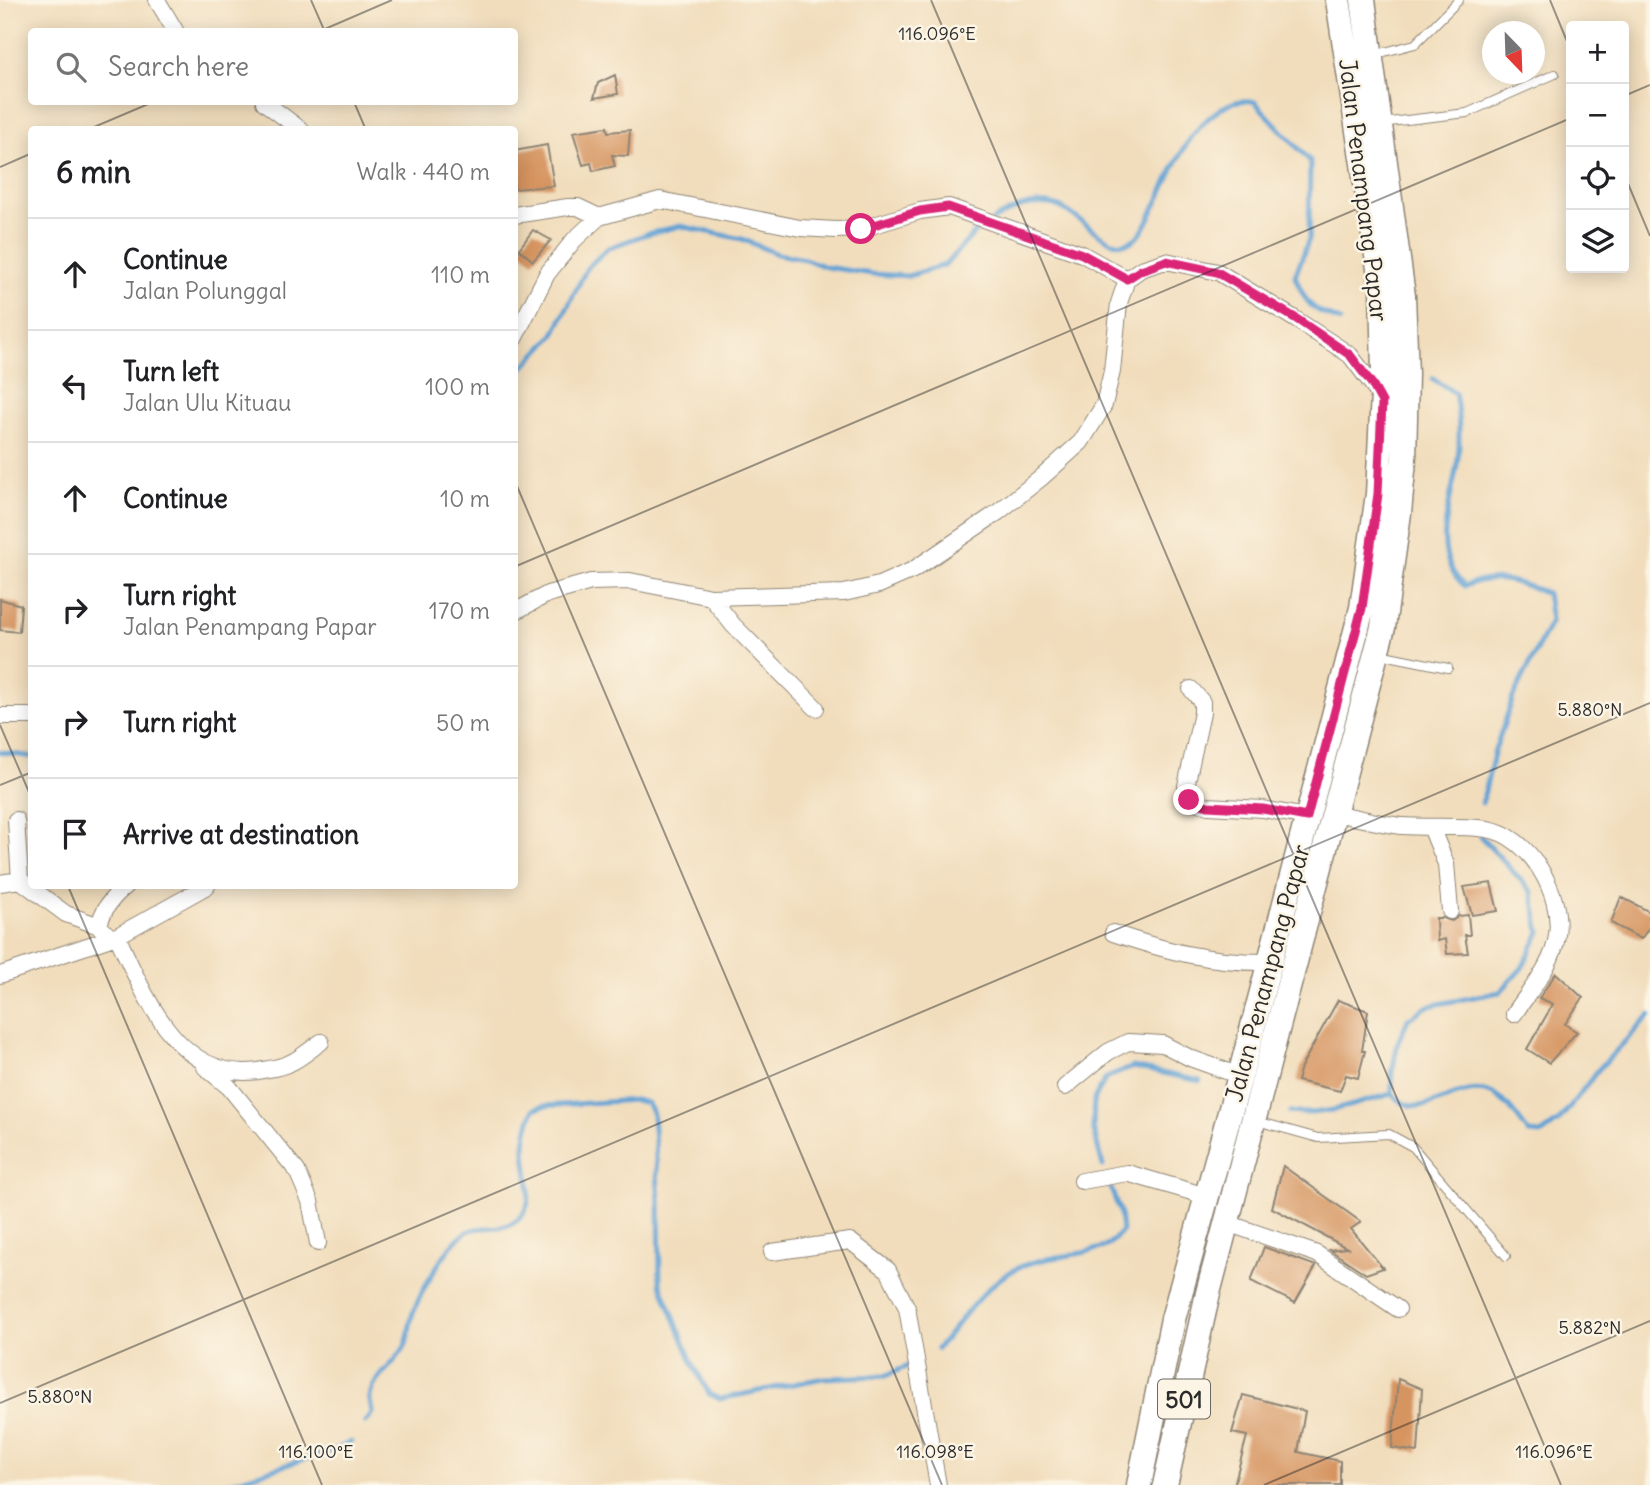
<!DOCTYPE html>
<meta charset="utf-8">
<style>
:root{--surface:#fff;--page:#f6f6f6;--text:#202124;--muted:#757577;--line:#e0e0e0}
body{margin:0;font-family:Delius,sans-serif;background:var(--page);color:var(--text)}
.controls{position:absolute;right:21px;top:21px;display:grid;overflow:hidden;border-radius:7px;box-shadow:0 4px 18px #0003}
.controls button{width:63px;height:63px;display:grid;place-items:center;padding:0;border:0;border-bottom:2px solid var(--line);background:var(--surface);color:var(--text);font:35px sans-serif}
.compass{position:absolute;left:1482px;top:21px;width:63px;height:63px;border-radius:50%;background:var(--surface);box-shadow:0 4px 18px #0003;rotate:157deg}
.stop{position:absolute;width:21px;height:21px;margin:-16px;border:5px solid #db2777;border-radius:50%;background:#fff}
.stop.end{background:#db2777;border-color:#fff;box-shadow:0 2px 7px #0008}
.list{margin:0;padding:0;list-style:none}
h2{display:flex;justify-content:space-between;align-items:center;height:91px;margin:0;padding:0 28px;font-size:30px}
h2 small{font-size:23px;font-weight:400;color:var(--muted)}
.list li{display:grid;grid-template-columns:46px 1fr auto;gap:21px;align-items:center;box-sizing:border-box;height:112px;padding:0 28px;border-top:2px solid var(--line)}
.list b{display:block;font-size:26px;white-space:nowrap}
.list p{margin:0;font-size:23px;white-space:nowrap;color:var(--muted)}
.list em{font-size:23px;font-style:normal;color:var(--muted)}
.icon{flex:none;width:38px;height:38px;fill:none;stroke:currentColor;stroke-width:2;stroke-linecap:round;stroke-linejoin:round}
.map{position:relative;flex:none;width:1650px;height:1485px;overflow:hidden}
.search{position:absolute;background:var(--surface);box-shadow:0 4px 18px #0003;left:28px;top:28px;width:490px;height:77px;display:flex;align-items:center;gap:18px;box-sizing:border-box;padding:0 24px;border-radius:7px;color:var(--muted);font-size:26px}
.panel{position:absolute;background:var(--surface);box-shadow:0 4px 18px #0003;left:28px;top:126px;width:490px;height:763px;border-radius:7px}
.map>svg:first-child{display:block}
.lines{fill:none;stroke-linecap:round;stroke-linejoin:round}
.stream{stroke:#61a1d4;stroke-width:5}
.building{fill:#d69461}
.service-casing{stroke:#8e8474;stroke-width:10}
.minor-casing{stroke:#8e8474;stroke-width:18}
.primary-casing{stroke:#8e8474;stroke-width:27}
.service{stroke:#fff;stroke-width:8}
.minor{stroke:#fff;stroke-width:16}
.primary{stroke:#fff;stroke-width:24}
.route{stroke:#db2777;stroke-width:9}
.ticks{fill:none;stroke:#2b2b2b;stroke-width:2;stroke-opacity:0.45}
.labels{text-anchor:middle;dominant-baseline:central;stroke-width:5;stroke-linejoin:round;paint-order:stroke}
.shield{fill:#fcf5e5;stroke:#6a6863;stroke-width:2}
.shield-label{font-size:23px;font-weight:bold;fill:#2b2b2b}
.street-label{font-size:24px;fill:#2b2b2b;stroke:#fcf5e5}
.ticks-label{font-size:18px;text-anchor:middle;fill:#2b2b2b;stroke:#fcf5e5;stroke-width:5;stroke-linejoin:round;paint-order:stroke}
</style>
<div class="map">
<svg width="1650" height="1485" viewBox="0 0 1650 1485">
<rect width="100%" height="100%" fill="#fcf5e5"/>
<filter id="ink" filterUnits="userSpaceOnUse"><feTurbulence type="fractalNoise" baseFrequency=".0143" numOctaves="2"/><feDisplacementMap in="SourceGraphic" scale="14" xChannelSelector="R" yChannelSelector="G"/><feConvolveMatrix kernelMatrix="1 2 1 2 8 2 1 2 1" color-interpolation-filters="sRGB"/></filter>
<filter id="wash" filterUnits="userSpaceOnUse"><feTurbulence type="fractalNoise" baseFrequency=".00686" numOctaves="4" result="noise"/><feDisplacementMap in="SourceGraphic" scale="28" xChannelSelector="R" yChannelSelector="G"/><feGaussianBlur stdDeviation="1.57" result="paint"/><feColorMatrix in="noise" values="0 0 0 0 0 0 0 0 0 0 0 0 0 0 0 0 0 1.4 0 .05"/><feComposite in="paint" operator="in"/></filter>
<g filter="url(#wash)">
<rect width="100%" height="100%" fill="#f1ddbc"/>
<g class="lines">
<path class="stream" d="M993,220C1011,210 1027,202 1049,204C1081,208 1112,266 1140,234C1147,226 1151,214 1156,205C1173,171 1184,136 1216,112C1228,103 1240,98 1255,102L1310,161L1309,239L1295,276C1306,305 1311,309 1340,321
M514,377L553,336L587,268L608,248L647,234L680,226L742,239L777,254L805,259L826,267L872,274L908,276L945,265L979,228L985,224
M1433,379L1455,393C1459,414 1460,437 1458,458C1453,499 1427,554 1465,586C1495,573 1517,582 1547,593L1551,621L1514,695L1495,750L1482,803
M0,752L32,757
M1481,837L1532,892L1540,932L1522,968L1500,992L1428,1006L1408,1019L1398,1042L1392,1073V1094C1396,1097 1401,1103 1406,1104C1432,1114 1461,1081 1491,1093C1507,1100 1519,1120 1529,1133L1541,1134L1559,1121L1598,1070L1650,1015
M1290,1112C1324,1117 1360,1102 1392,1094
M1103,1166L1093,1128L1094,1099L1106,1078L1133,1067L1200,1081
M937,1349C960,1323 981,1288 1012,1271C1041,1254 1076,1259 1106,1246C1112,1243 1117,1236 1122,1231L1120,1212L1111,1189
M365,1422L372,1413C372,1408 369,1401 370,1397C373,1376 398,1363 406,1344C410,1334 409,1323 413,1313C421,1291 444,1251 461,1236C478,1220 507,1237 523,1214C536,1197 524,1166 525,1146C526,1133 529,1121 534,1109L544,1106L635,1100L647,1103L653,1114L659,1201L660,1283L692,1362L709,1394L720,1399L823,1378L885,1376L910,1365
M222,1485L337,1449L351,1442"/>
</g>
<g id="blocks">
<path class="building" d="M615,75L618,94L594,98L598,83Z
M607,127L608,132L630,130L628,156L612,155L615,166L593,171L591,163L583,165L573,132Z
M547,145L554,186L514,189V151Z
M533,230L551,240L533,261L519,249Z
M0,599L21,605L19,632L0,630Z
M1491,883L1498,911L1472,915L1464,887Z
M1621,897L1650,912V926L1641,939L1611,923Z
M1468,915L1470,935H1465L1468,953L1447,954L1445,939L1437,941L1436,918H1442L1452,921L1459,916Z
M1556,973L1583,998L1565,1024L1577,1032L1549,1063L1527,1049L1553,1004L1539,998Z
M1338,1000L1368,1011L1362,1051H1365L1358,1078L1346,1075L1340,1091L1297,1081L1301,1067Z
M1283,1166L1361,1222L1351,1229L1383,1268L1366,1274L1330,1250L1347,1248L1272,1208Z
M1264,1247L1316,1266L1295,1303L1251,1281Z
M1398,1379L1422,1389L1418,1452L1392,1448Z
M1243,1395L1305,1411L1298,1452L1340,1461V1485H1234L1247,1436L1232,1433Z"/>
</g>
</g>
<g filter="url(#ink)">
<use href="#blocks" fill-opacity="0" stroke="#8e8474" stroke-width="2"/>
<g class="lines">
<defs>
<path id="service" d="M1373,55L1415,44L1459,0
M1381,123L1467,113L1555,74
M1379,654L1448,668
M1257,1121L1318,1138L1389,1134L1413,1147L1506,1256"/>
<path id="minor" d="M157,0L176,32
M264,102L301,130
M514,215L568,207H578L599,217
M514,339L547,274L574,240L599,217L660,200L800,228L836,230L861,229L920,211L949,207L1082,254L1127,279
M711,597L733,625L816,708
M514,612L548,594L591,582L630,581L711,597L844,593L879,585L913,570L997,513L1041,478L1081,442L1104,405L1112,371L1119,303L1127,279L1141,269L1166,261L1218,272L1295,319L1350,355L1372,384L1381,399
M1191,689L1202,702V713L1186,786L1189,800L1208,806L1263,809L1307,817
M0,716H32
M1334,813C1356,817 1379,824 1402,826C1430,828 1459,825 1487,829C1529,835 1563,894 1557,935C1554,964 1530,990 1514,1014
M16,820L20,880L66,914L99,926L111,938
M1431,827L1446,864L1450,911
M0,883L20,880
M99,926C103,908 113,896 126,886
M1113,933C1166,951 1212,963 1269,962
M117,936C145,996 178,1082 258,1071C268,1069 280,1068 290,1063C301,1058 311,1049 321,1042
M0,975L117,936L207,886
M205,1067L229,1087L297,1171L310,1201L318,1243
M1065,1087L1108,1052L1128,1042L1163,1044L1190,1058L1240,1076
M1082,1181L1127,1173L1206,1196
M1227,1223L1317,1254L1398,1309
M772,1252L850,1241L888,1270L907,1308L938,1485"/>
<path id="primary" d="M1139,1485L1173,1319L1240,1076L1362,608L1378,494L1384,373L1382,288L1338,0
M1165,1485L1208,1293L1383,627L1399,513L1404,460L1406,374L1403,296L1363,0"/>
</defs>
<use href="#service" class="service-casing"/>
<use href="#minor" class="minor-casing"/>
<use href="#primary" class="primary-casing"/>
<use href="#service" class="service"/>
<use href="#minor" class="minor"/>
<use href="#primary" class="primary"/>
</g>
</g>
<g class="lines" filter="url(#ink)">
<path class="route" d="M861,229L920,211L948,207L1082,254L1127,279L1141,270L1166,261L1217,272L1295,318L1350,355L1372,384L1382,402L1378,494L1362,608L1307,817L1263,809L1208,806L1189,800"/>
</g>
<path class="ticks" d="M311,0L325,32M931,0L1561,1485M1550,0L1571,51M318,32L392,0M1624,96L1650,85M354,102L366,130M87,130L153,102M0,167L32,153M1624,174L1650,236M514,479L942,1485M514,567L1571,118M0,725L32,799M0,785L32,772M68,886L322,1485M0,1403L1650,703M1264,1485L1650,1321"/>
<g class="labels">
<rect class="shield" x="1158" y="1379.5" width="52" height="39" rx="5"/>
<g class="shield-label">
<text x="1184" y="1399">501</text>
</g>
<g class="street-label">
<text transform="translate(1364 190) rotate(83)">Jalan Penampang Papar</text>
<text transform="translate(1267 973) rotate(-75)">Jalan Penampang Papar</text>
</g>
</g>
<g class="ticks-label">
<text x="937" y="40">116.096°E</text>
<text x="1590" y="716">5.880°N</text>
<text x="1590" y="1334">5.882°N</text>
<text x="60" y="1403">5.880°N</text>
<text x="316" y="1458">116.100°E</text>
<text x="935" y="1458">116.098°E</text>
<text x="1554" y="1458">116.096°E</text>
</g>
</svg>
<div class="controls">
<button>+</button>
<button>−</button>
<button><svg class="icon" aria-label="locate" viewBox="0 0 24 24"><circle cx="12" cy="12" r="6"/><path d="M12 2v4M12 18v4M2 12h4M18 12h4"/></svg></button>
<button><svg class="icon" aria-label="layers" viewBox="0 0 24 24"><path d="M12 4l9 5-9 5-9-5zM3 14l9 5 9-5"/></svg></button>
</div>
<svg class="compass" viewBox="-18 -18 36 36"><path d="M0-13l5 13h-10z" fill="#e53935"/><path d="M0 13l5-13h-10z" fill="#757577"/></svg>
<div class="stop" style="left:861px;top:229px"></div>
<div class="stop end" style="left:1189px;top:800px"></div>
<div class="search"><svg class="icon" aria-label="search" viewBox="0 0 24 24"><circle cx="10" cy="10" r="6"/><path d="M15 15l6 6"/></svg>Search here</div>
<section class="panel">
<h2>6 min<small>Walk · 440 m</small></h2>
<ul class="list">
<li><svg class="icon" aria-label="ahead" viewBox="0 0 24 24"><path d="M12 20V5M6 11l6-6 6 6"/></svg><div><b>Continue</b><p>Jalan Polunggal</p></div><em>110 m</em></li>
<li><svg class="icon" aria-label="left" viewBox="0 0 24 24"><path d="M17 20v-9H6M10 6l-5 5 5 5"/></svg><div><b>Turn left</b><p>Jalan Ulu Kituau</p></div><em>100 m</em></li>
<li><svg class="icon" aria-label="ahead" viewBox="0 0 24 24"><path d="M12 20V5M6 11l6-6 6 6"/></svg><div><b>Continue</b></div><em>10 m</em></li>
<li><svg class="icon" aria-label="right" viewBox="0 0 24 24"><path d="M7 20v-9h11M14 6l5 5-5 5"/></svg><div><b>Turn right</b><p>Jalan Penampang Papar</p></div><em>170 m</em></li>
<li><svg class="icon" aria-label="right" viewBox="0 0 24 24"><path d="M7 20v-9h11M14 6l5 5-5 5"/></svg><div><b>Turn right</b></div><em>50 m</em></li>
<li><svg class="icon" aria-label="arrive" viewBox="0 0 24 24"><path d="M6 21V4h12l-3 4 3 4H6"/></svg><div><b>Arrive at destination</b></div></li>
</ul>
</section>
</div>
